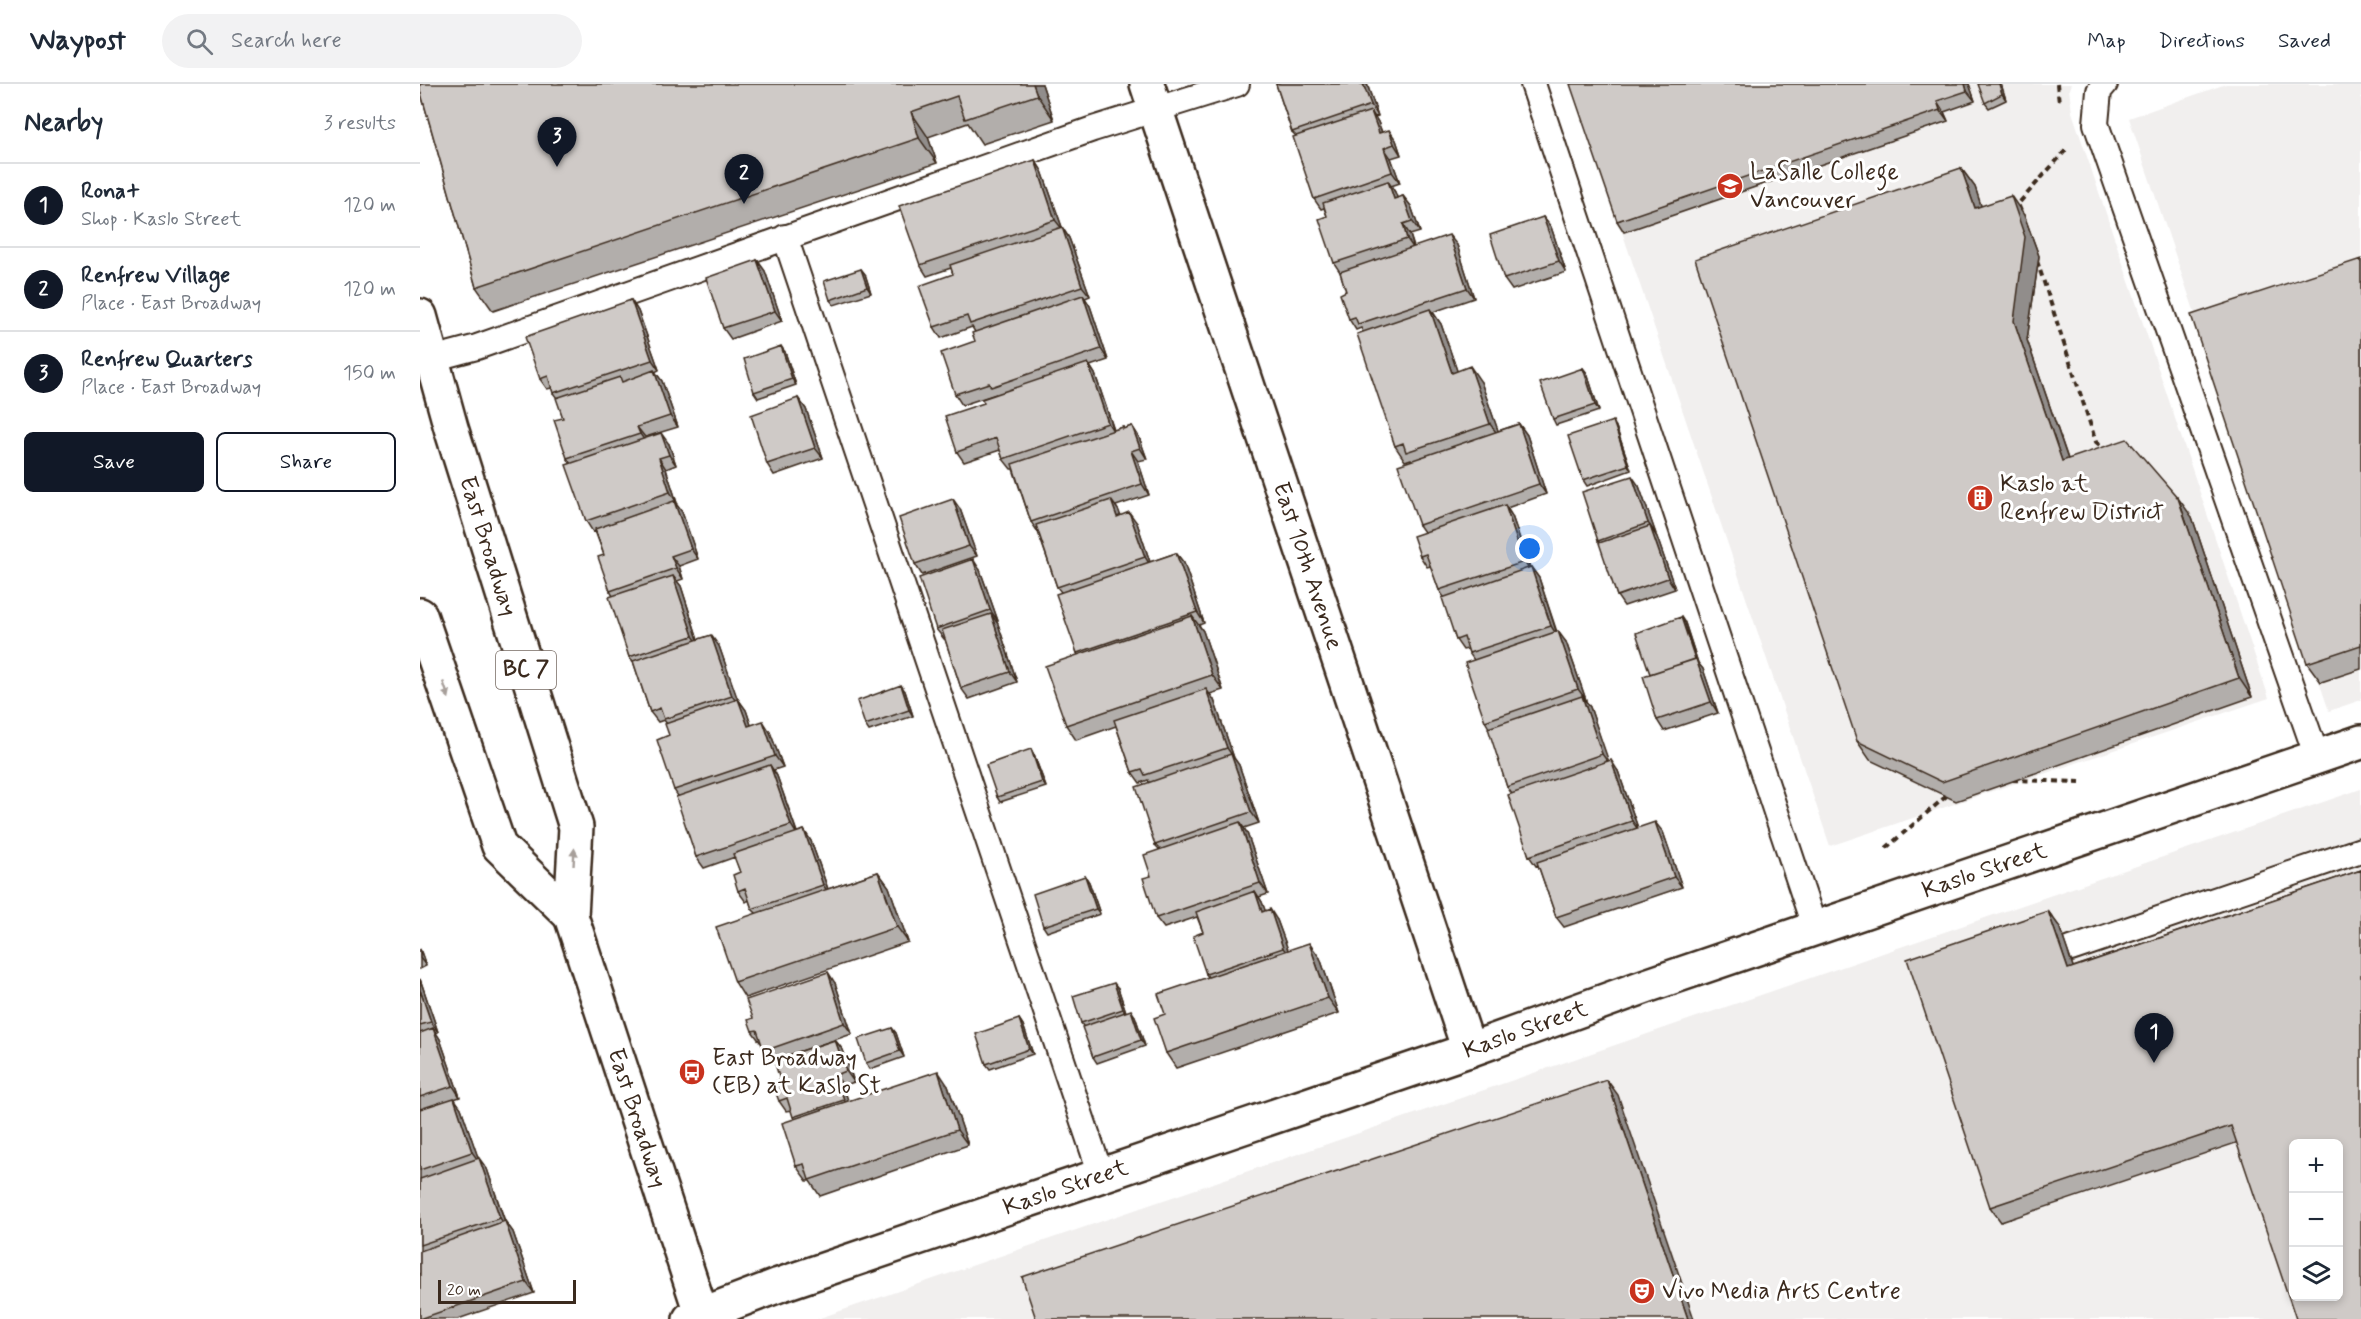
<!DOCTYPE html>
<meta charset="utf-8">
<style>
:root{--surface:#fff;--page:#f2f2f3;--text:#1f2937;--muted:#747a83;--line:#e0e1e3;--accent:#111827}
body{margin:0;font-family:Mynerve,sans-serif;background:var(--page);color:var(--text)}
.controls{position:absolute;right:18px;bottom:18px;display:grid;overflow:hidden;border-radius:9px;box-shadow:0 3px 9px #0003}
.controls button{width:54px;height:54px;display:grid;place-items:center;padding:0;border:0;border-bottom:2px solid var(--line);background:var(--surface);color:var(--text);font:30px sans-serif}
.scale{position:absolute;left:18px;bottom:15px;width:138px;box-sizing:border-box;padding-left:6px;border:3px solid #3b2a1e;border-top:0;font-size:16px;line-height:21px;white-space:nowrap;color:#3b2a1e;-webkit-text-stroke:4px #fff;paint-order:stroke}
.you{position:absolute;left:1110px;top:465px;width:21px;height:21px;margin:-15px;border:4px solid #fff;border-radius:50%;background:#1a73e8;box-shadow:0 0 0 9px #1a73e833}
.badge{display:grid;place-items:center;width:39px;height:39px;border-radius:50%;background:var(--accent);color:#fff;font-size:20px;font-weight:700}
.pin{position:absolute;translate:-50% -50px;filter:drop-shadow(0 2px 3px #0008)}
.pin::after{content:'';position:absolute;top:32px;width:21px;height:18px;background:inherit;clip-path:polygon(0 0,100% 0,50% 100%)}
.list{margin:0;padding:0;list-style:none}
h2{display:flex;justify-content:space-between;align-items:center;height:78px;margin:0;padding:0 24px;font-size:26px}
h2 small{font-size:20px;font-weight:400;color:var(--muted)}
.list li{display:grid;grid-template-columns:39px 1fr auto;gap:18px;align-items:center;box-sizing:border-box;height:84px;padding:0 24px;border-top:2px solid var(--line)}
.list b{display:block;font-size:22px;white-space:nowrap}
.list p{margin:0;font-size:20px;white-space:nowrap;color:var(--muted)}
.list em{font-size:20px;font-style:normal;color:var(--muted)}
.actions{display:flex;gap:12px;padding:18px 24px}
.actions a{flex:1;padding:14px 0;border:2px solid var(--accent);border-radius:9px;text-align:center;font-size:21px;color:var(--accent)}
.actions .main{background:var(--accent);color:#fff}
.icon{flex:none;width:33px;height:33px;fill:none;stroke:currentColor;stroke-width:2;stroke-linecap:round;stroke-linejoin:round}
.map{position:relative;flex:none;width:1941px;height:1235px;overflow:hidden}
header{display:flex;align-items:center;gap:36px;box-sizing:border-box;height:84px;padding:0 30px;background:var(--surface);border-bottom:2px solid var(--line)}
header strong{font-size:28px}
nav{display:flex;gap:33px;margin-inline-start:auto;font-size:21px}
.search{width:420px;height:54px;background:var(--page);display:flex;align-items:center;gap:15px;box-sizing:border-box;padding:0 21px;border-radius:33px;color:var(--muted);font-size:22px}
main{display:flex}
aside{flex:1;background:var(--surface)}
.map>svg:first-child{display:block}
.built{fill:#f1efee;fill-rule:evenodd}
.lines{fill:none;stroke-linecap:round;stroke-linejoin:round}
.lane-casing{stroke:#3b2a1e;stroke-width:28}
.street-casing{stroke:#3b2a1e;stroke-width:38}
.primary-casing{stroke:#3b2a1e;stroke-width:38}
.path{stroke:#3b2a1e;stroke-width:4;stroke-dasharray:6 4.5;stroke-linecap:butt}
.lane{stroke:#fff;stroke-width:24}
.street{stroke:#fff;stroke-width:33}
.primary{stroke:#fff;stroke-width:33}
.wall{fill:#b2aeab;stroke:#3b2a1e;stroke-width:1.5}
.shaded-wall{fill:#918d8b;stroke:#3b2a1e;stroke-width:1.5}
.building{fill:#cfcac7;stroke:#3b2a1e;stroke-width:1.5;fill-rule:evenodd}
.oneway{fill:#a79f9a}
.labels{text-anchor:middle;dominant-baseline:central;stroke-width:6;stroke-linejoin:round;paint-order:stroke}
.shield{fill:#fff;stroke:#766a62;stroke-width:1.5}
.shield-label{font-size:22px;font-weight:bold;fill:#3b2a1e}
.poi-label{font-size:24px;fill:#3b2a1e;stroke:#fff;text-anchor:start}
.street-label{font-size:24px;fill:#3b2a1e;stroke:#fff}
</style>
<header>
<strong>Waypost</strong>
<div class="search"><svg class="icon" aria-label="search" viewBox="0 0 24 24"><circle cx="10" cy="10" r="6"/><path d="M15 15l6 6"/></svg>Search here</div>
<nav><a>Map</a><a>Directions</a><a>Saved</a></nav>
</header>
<main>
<aside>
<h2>Nearby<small>3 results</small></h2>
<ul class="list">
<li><span class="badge">1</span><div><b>Rona+</b><p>Shop · Kaslo Street</p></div><em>120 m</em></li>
<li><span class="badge">2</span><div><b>Renfrew Village</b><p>Place · East Broadway</p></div><em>120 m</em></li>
<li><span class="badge">3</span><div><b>Renfrew Quarters</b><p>Place · East Broadway</p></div><em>150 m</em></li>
</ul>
<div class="actions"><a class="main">Save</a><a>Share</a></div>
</aside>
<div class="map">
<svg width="1941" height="1235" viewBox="0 0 1941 1235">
<rect width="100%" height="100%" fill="#fff"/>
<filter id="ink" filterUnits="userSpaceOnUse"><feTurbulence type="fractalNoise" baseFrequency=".0167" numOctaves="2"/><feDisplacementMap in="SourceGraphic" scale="12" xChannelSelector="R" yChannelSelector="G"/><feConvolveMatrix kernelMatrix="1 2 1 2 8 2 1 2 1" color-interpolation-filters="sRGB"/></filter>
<g filter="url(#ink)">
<path class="built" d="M1152,0H1651L1649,5L1652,28L1849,614L1410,762Z
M1806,0H1941V616L1909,627L1709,34Z
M1941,705V1235H397ZM1874,1060H1918V1212H1874Z"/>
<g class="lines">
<defs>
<path id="lane" d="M1113,0L1395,845
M1685,0L1679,7L1676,40L1897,673
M365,153L681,1091
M12,275L57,263L673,45L817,0
M1651,865L1941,766"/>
<g id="street">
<path id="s1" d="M727,0L1049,966"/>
<path id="s2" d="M270,1235L359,1201L1049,966L1226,902L1941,658"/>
</g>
<g id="primary">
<path id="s3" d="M0,232L31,344L156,743L151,832L283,1235"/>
<path d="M0,531L79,762L151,832"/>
</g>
</defs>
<use href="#lane" class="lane-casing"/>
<use href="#street" class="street-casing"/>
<use href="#primary" class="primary-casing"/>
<path class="path" d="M1637,0L1639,19
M1601,127L1598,120L1646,66
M1617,177L1676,358L1686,366
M1592,696L1660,698
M1466,764L1530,709"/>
<use href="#lane" class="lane"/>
<use href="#street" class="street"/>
<use href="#primary" class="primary"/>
</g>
<path class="wall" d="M622,0L634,36L562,60L548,39L508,53L517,79L73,227L56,203L0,6Z
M856,0H947L958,32L955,33L958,38L962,48L976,56L981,71L971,74L980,99L971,102L975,108L977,114L983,112L991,122L1000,148L990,151L994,163L1037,161L1054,214L1013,228L1021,240L1037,287L1061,298L1078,347L1099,340L1107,351L1126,410L1087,424L1092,432L1110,483H1111L1119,494L1137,548L1146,558L1166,616H1165L1170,623L1188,677L1198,687L1218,744L1243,748L1262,803L1144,843L1136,833L1118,781L1116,782L1109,772L1092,710L1087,703L1069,644L1065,637L1054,576L1049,569L1048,565L1043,566L1036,556L1024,513L1019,506L1011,482L1007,483L1000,472L1004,448L999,441L992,377L991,375L985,377L975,362L943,248L941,244L936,246L929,235L926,207L920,188L914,179L907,132L904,124L901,125L894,115L876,52L872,48Z
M1549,0L1555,17L1524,28L1528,37L1204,148L1197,137Z
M1581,0L1586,16L1569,24L1565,19Z
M615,76L622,87L642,143L649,154L670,212L665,214L670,222L688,276L670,282L675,290L694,346L703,343L704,345L712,342L719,353L727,375L718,377L729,411L696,422L700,431L717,439L730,478L756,469L764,479L784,539L779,541L783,547L803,606L790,610L794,616L814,674L819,681L839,739L824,744L827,749L848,810L839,813L842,818L845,827L857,836L868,866L900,874L919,929L756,984L746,969L745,930L788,893L786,890L783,848L777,833L744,844L736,834L731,792L739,765L735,761L729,698L728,696L720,699L712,688L696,642L656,656L646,641L658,571L657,569L641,508L637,503L618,448L611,438L593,385H591L583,375L580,366L544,378L537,368L564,319L576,310L542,321L535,310L555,257V248L552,243L521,254L514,243L533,190L531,184L507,192L500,181Z
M1541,84L1555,103L1561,122L1604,131L1619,172L1607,256L1648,375L1772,433L1832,613L1536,717L1450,676L1437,657Z
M1123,133L1131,143L1146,188L1092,206L1084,195Z
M1941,175V585L1901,598L1887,579Z
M337,176L345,187L362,237L311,255L303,244Z
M441,185L445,190L451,209L414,221L410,216Z
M211,216L218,227L239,286L235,288L242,297L258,343L225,353V355L249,360L256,381L246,385L257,419L256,420L262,428L278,475L259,482L263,495L257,497L261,502L278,555L299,562L317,615H318L326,626L331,641L350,648L363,683L354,686L357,692L377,748L384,746L391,757L408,805L458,788L469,803L488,858L325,914L315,898L336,829L332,825L329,816L326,818L318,807L320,788L315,773L284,784L276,773L258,712L254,706L249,651L247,640L244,636L238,638L230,628L214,580L209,573L193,512L190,507L184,471L175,447L173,448L166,437L151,380L147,374L143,334L137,314L133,309L132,304L127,305L120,295Z
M365,268L376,301L338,314L334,308Z
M1163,284L1167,289L1179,327L1136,341L1133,335Z
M378,314L386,325L403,374L354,391L347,380Z
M1196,343L1211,386L1167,402L1163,396Z
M1219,402L1255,505L1204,522L1197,512L1180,459L1178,457Z
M540,425L557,472L502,491L495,480Z
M560,486L578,537H576L578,540L597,598L549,615L541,604L525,555H524L516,545Z
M1265,539L1278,579L1283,585L1298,629L1244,647L1237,636L1230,590Z
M485,607L493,632L449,647L445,641Z
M611,665L614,671L626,703L580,718L577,713Z
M1941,786L1816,1059L1581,1138L1570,1123L1628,827L1639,842L1653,883Z
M665,792L669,798L680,830L627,848L623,842Z
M0,865L6,882L0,885Z
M0,895L18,948L16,949L20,955L40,1013L34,1015L41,1024L58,1074L67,1085L85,1137L93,1148L114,1209L38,1235H0Z
M415,899L432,950L351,977L344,967L341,958H340L332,947L333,934Z
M698,904L706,928L715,932L725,962L677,979L673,973L663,942L661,939Z
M599,935L603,941L613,970L570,985L566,980Z
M472,944L476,949L484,973L450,985L446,979Z
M415,956L423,966L434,998L423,1002L428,1017L528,1002L548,1061L400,1112L390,1097H387L376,1082L375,1035L371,1026L366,1027L359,1017L360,996Z"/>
<path class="shaded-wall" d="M613,0H622L634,36L617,11Z
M943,0H947L958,32L951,21Z
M1545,0H1549L1555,17L1547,7Z
M1579,0H1581L1586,16L1582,10Z
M1517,17L1524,28L1528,37L1520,26Z
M951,27L958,38L966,60L959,49Z
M491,28L508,53L517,79L499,54Z
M969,46L976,56L981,71L974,60Z
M964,64L971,74L980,99L972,88Z
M615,76L622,87L643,146L635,136Z
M1541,84L1555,103L1568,143L1555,124Z
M968,97L975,108L982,126L974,115Z
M983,112L991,122L1000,148L992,137Z
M1591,112L1604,131L1619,172L1607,256L1655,396L1642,377L1594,237Z
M1123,133L1131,143L1146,188L1139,177Z
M983,140L990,151L994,165L987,155Z
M642,143L649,154L670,212L662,202Z
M1029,151L1037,161L1054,214L1047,204Z
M337,176L345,187L362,237L355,227Z
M441,185L445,190L451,209L447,203Z
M663,211L670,222L688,276L681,265Z
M211,216L218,227L239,286L232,276Z
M1010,225L1021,240L1043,304L1032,289Z
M361,262L365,268L376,301L372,295Z
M668,279L675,290L695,350L688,339Z
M1050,282L1061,298L1081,355L1070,340Z
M1163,284L1167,289L1179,327L1175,321Z
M234,286L242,297L258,343L250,332Z
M378,314L386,325L403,374L395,364Z
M1193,337L1196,343L1211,386L1208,381Z
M1099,340L1107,351L1126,410L1119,400Z
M712,342L719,353L727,375L720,364Z
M217,343L225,353L227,360L220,350Z
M241,349L249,360L256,381L249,371Z
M711,367L718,377L729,411L722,400Z
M239,374L246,385L257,419L250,408Z
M1212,392L1219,402L1236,450L1228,439Z
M1758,414L1772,433L1832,613L1819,594Z
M533,415L540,425L557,472L549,462Z
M691,416L699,427L704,443L697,433Z
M254,417L262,428L278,475L271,465Z
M1085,421L1092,432L1111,488L1104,478Z
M709,428L717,439L732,484L725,473Z
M1230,442L1237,453L1255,505L1248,494Z
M756,469L764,479L784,539L777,528Z
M251,472L259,482L263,495L256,484Z
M553,475L560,486L578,537L570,526Z
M1111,483L1119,494L1138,553L1131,542Z
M253,492L261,502L280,562L273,552Z
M571,530L578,540L597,598L590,588Z
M772,532L783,547L803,606L792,591Z
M1261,533L1265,539L1278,579L1283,585L1298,629L1291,618Z
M1138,547L1146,558L1166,616L1158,605Z
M291,551L299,562L320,622L312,612Z
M481,601L485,607L493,632L489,626Z
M786,605L794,616L814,674L807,664Z
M1162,612L1170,623L1190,681L1182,670Z
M318,615L326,626L335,653L328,642Z
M343,637L350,648L363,683L355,672Z
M611,665L614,671L626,703L622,698Z
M811,670L819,681L839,739L831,728Z
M1191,676L1198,687L1219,747L1212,737Z
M350,681L357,692L378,752L371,741Z
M820,738L827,749L848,810L840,799Z
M1235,738L1243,748L1262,803L1254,793Z
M384,746L391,757L410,811L403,801Z
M458,788L469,803L488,858L477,843Z
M665,792L669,798L680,830L676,825Z
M835,807L842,818L850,839L842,828Z
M850,825L857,836L871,874L863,864Z
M1628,827L1639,842L1659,900L1648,885Z
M889,859L900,874L919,929L908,914Z
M0,865L6,882L0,874Z
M408,888L415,899L432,950L424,939Z
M0,895L18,948L11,938L0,906Z
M694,899L698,904L707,931L703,925Z
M711,926L715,932L725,962L721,956Z
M599,935L603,941L613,970L609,965Z
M13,944L20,955L40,1013L33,1002Z
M472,944L476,949L484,973L480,967Z
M415,956L423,966L434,998L426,987Z
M518,987L528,1002L548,1061L537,1046Z
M416,991L423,1002L432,1027L424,1016Z
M1187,996L1198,1011L1274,1235H1268Z
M34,1014L41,1024L60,1079L52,1068Z
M59,1074L67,1085L87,1144L80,1134Z
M85,1137L93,1148L114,1209L106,1198Z"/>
<path class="building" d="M0,0H613L617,11L545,35L537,12L491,28L499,54L56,203L0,6Z
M856,0H943L951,21L872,48Z
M1150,0H1545L1547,7L1517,17L1520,26L1197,137Z
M1558,0H1579L1582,10L1565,19Z
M951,27L959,49L969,46L974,60L964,64L972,88L894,115L873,53Z
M615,76L635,136L500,181L479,122Z
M1541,84L1555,124L1591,112L1605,153L1594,237L1642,377L1707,355L1758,414L1819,594L1522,698L1437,657L1275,175Z
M968,97L974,115L983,112L992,137L983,140L987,155L914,179L899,135L907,132L903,119Z
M1123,133L1139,177L1084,195L1070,151Z
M642,143L662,202L550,240L547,232L514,243L499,202L533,190L530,181Z
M1029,151L1047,204L938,240L935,233L929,235L920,210L926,207L920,188Z
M1941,175V561L1887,579L1771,231Z
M337,176L355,227L303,244L286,194Z
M441,185L447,203L410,216L404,197Z
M663,211L681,265L571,303L569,299L535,310L521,269L555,257L552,249Z
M211,216L232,276L133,309L128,292L120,295L105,253Z
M1010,225L1032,289L1050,282L1070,340L986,368L983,359L975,362L937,250Z
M361,262L372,295L334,308L324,275Z
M668,279L688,339L583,375L576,354L537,368L525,332L564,319L562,315Z
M1163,284L1175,321L1133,335L1120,299Z
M234,286L250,332L217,343L220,350L147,374L134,336L143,334L136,314L200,293L202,298Z
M378,314L395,364L347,380L331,331Z
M1193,337L1208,381L1163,396L1148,352Z
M1099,340L1119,400L999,441L978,381Z
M712,342L720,364L711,367L722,400L611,438L592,380L703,343V345Z
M241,349L249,371L239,374L250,408L166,437L146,381Z
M1212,392L1228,439L1178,457L1162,408Z
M533,415L549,462L495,480L479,434Z
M691,416L697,433L709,428L725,473L637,503L616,441Z
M254,417L271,465L251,472L256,484L190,507L178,473L184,471L175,445Z
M1085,421L1104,478L1019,506L1006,470L1000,472L993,452Z
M1230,442L1248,494L1197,512L1179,459Z
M756,469L777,528L657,569L636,510Z
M553,475L570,526L516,545L499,494Z
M1111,483L1131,542L1049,569L1044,553L1036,556L1022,514Z
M253,492L273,552L209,573L189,513Z
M571,530L590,588L541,604L522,546Z
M772,532L792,591L646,641L625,582Z
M1261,533L1275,575L1230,590L1216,549Z
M1138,547L1158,605L1065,637L1045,579Z
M291,551L312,612L244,635L240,624L230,628L213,577Z
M1276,575L1291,618L1237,636L1223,592Z
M481,601L489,626L445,641L437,617Z
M786,605L807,664L725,691L722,685L712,688L694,636Z
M1162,612L1182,670L1087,703L1068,644Z
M318,615L328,642L343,637L355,672L254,706L237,656L249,651L245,640Z
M611,665L622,698L577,713L566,681Z
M811,670L831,728L735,761L716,703Z
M1191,676L1212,737L1109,772L1088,711Z
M350,681L371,741L276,773L256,713Z
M820,738L840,799L736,834L723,794L731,792L724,771Z
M1235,738L1254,793L1136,833L1117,778Z
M384,746L403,801L332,825L325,804L318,807L313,791L320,788L313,770Z
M1941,786V1235H1876L1811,1042L1570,1123L1487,875L1628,827L1648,885ZM1874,1059H1918V1212H1874Z
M458,788L477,843L315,898L296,843Z
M665,792L676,825L623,842L613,810Z
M835,807L842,828L850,825L863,864L786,890L773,852L783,848L776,828Z
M889,859L908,914L746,969L734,934L745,930L738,910Z
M408,888L424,939L344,967L337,946L332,947L328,936L333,934L326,916Z
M694,899L703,925L661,939L653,912Z
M0,906L11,938L0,941Z
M711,926L721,956L673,973L662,943Z
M599,935L609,965L566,980L556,950Z
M13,944L33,1002L0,1013V949Z
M472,944L480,967L446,979L438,955Z
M415,956L426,987L416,991L424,1016L373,1033L367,1014L359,1017L352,999L360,996L354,976Z
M518,987L537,1046L389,1096L384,1080L376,1082L362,1039Z
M1187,996L1268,1235H616L602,1193Z
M34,1014L52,1068L0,1086V1025Z
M59,1074L80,1134L0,1161V1095Z
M85,1137L106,1198L0,1235V1167Z"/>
<defs><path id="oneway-solid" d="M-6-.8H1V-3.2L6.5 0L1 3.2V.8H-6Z" transform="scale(1.5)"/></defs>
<g class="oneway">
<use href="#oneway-solid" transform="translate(26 606) rotate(71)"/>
<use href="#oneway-solid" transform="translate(154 773) rotate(-87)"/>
</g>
</g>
<defs>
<symbol id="university-disc" viewBox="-11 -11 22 22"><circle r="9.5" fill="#c8321e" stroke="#fff"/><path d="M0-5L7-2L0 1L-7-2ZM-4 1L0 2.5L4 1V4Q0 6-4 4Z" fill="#fff"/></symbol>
<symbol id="building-disc" viewBox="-11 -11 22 22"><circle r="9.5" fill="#c8321e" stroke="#fff"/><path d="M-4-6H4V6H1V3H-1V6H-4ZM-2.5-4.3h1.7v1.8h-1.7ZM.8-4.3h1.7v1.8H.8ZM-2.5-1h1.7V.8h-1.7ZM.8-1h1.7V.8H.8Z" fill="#fff"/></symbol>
<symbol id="bus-disc" viewBox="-11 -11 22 22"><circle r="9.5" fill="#c8321e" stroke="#fff"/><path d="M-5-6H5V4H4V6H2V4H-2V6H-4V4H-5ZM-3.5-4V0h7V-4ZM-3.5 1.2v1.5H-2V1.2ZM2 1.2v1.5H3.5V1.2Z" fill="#fff"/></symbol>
<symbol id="theatre-disc" viewBox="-11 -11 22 22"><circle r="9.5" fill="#c8321e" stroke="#fff"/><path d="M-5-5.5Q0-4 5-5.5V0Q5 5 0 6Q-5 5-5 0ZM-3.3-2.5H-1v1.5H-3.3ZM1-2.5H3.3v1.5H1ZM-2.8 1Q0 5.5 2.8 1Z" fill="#fff"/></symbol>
</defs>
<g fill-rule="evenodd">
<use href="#university-disc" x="1295" y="87" width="30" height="30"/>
<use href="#building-disc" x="1545" y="399" width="30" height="30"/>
<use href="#bus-disc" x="257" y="973" width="30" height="30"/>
<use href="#theatre-disc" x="1207" y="1192" width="30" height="30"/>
</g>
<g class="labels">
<rect class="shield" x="76" y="567" width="60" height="38" rx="4.5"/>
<g class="shield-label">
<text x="106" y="586">BC 7</text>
</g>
<g class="poi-label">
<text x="1330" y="88">LaSalle College<tspan x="1330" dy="28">Vancouver</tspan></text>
<text x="1580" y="400">Kaslo at<tspan x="1580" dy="28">Renfrew District</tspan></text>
<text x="292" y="974">East Broadway<tspan x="292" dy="28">(EB) at Kaslo St</tspan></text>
<text x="1242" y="1207">Vivo Media Arts Centre</text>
</g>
<g class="street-label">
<text stroke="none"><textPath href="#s3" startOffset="240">East Broadway</textPath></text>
<text stroke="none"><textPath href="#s1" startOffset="508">East 10th Avenue</textPath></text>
<text stroke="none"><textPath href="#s2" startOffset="1370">Kaslo Street</textPath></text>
<text stroke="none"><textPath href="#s2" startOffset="884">Kaslo Street</textPath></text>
<text stroke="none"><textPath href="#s3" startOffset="836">East Broadway</textPath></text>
<text stroke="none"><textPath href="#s2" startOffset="398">Kaslo Street</textPath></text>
</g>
</g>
</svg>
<div class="controls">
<button>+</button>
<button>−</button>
<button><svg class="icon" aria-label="layers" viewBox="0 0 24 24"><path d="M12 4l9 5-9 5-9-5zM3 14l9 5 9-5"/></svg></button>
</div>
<div class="scale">20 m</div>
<div class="you"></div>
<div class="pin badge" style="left:1734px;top:979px">1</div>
<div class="pin badge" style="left:324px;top:120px">2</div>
<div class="pin badge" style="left:137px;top:83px">3</div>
</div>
</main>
